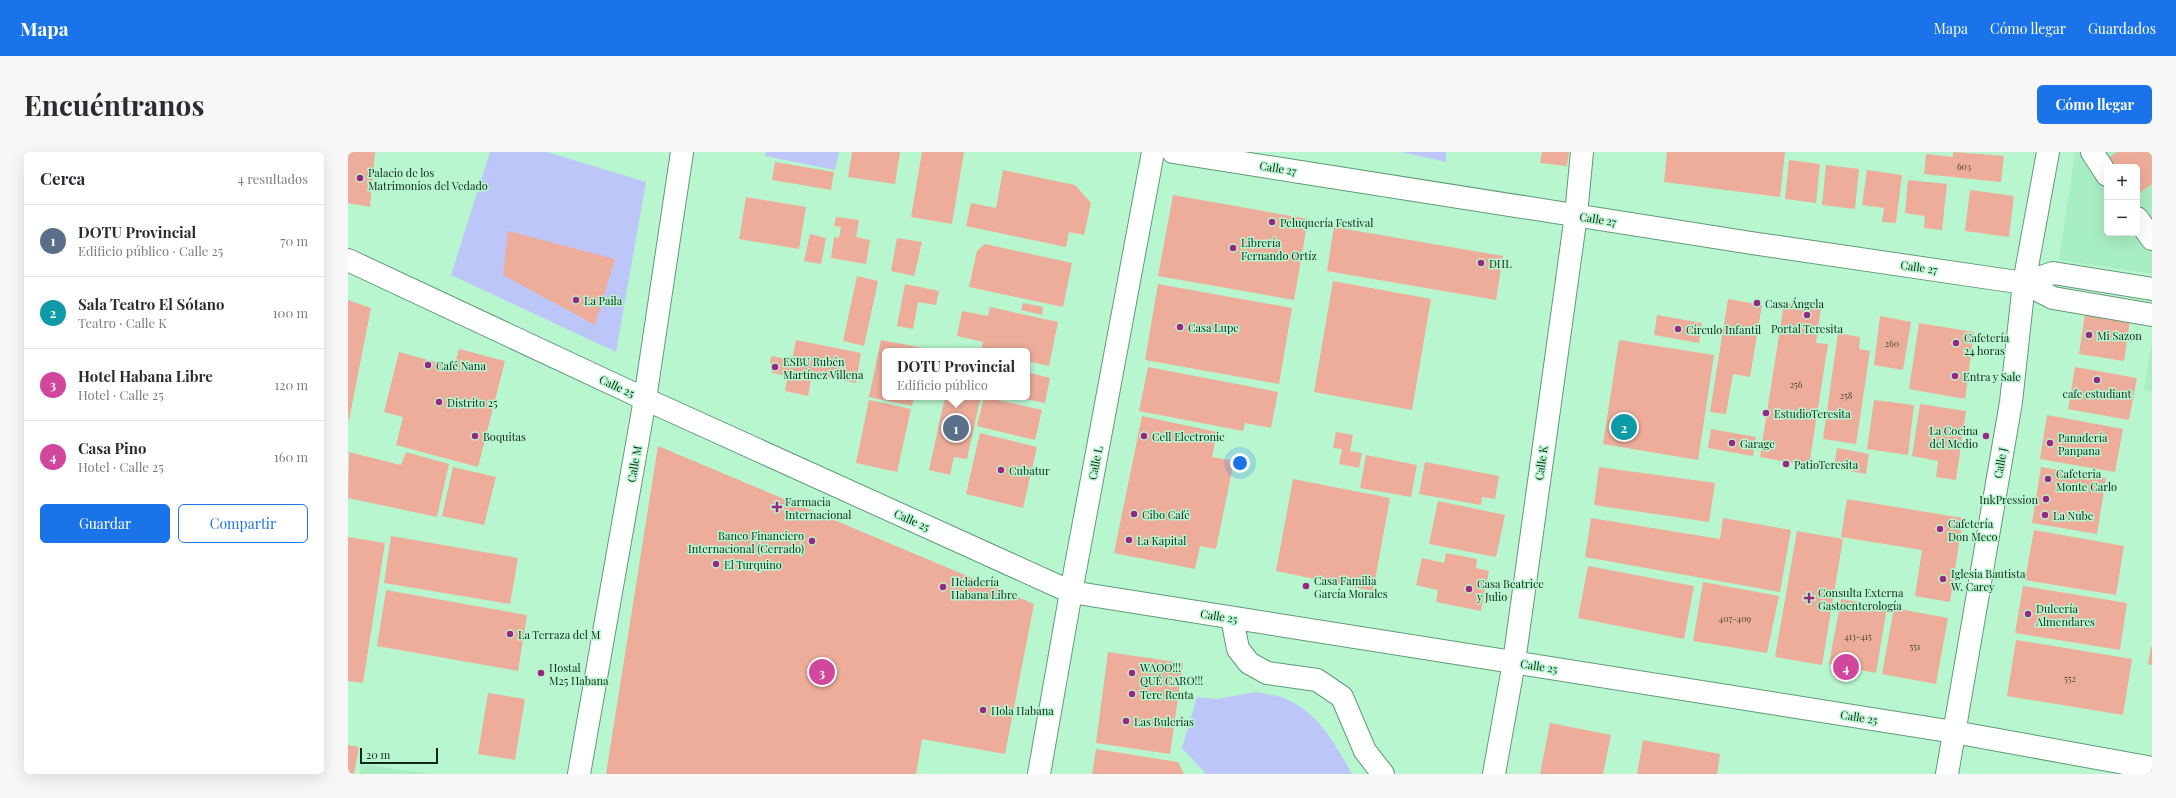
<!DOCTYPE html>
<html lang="es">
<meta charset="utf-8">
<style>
:root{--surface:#fff;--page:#f7f7f7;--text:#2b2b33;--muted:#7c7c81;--line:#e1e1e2;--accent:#1a73e8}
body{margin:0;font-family:"Playfair Display",serif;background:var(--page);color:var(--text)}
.controls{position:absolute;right:12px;top:12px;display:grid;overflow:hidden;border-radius:6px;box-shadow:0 4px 16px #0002}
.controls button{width:36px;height:36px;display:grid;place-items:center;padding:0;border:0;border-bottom:1px solid var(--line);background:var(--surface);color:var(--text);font:20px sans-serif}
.scale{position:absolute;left:12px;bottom:10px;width:78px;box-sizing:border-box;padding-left:4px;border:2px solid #0f281a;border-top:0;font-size:11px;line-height:14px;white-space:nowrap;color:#0f281a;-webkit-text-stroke:3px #b8f6d0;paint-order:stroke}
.you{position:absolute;left:892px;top:311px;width:14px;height:14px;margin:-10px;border:3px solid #fff;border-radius:50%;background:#1a73e8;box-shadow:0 0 0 6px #1a73e833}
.badge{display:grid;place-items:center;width:26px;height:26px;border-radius:50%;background:var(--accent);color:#fff;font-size:13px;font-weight:700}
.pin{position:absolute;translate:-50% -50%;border:2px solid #fff;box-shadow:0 1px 4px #0006}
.popup{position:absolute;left:534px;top:196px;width:148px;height:52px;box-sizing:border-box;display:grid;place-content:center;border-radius:6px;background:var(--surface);filter:drop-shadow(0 1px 3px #0005);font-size:13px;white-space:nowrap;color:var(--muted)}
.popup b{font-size:15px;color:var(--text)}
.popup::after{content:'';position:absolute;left:50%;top:100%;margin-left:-8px;border:8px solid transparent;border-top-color:var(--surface)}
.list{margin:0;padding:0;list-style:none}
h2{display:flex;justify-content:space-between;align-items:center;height:52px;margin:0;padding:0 16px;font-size:17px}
h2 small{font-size:13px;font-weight:400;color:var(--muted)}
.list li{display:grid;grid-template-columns:26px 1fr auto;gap:12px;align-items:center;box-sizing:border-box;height:72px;padding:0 16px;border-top:1px solid var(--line)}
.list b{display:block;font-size:15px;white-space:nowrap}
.list p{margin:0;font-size:13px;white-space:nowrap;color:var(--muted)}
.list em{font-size:13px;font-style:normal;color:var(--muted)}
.actions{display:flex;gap:8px;padding:12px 16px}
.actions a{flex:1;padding:9px 0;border:1px solid var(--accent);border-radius:6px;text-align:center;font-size:14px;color:var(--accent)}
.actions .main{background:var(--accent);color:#fff}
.map{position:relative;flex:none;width:1804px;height:622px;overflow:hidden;border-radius:6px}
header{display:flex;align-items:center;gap:24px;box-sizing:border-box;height:56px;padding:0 20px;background:var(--accent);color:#fff}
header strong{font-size:19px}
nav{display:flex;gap:22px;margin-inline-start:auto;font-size:14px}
.intro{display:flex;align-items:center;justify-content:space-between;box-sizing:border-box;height:96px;padding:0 24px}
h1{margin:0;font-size:28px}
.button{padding:10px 18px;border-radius:6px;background:var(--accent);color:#fff;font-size:14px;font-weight:700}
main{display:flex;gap:24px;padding:0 24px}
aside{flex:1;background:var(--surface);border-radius:6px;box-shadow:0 4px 16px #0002}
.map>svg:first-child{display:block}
.built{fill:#a8eec3;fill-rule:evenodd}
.green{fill:#bdc6f8}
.building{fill:#eead9a}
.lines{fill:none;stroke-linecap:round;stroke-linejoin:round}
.minor-casing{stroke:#609a78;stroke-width:24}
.major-casing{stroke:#609a78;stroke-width:24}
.minor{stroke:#fff;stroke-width:22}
.major{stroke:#fff;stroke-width:22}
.poi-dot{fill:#992682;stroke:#b8f6d0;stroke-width:1.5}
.labels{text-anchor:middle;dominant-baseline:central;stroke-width:3;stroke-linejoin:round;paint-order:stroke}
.number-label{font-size:9px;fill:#47493a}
.street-label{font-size:11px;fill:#0f281a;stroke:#b8f6d0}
.poi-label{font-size:11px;fill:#0f281a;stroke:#b8f6d0;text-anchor:start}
</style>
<header>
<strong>Mapa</strong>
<nav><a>Mapa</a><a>Cómo llegar</a><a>Guardados</a></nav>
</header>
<div class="intro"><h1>Encuéntranos</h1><a class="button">Cómo llegar</a></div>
<main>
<aside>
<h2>Cerca<small>4 resultados</small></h2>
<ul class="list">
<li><span class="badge" style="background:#5c6f8a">1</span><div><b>DOTU Provincial</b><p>Edificio público · Calle 25</p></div><em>70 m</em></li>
<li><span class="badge" style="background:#0f9aa8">2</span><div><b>Sala Teatro El Sótano</b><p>Teatro · Calle K</p></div><em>100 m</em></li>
<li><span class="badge" style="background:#d1479c">3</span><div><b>Hotel Habana Libre</b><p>Hotel · Calle 25</p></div><em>120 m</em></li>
<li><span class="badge" style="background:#d1479c">4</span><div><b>Casa Pino</b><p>Hotel · Calle 25</p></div><em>160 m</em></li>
</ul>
<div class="actions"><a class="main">Guardar</a><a>Compartir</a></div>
</aside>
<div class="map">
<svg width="1804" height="622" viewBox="0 0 1804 622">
<rect width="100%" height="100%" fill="#b8f6d0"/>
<path class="built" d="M1727,0H1804V122L1711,108ZM1759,15H1789V81H1759Z
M1804,189V240L1796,238Z
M13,612L83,622H12Z"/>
<path class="green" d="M142,0H199L298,30L268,200L103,123Z
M418,0H491L487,18L417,4Z
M1053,0H1098V10Z
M908,540C917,542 929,543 938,547C971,561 987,592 1004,622H858L834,596L849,545L869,547Z"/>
<path class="building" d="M0,0H27L22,55L0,51Z
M504,0H552L547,32L500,25Z
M574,0H616L604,72L563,65Z
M1194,0H1221L1219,14L1192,11Z
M1319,0H1437L1432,45L1316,30Z
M1605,0L1656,4L1653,30L1576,22L1578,2L1605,5Z
M1769,0H1804V32L1789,43V15H1766L1760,6Z
M1441,8L1472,12L1468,51L1437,47Z
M427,10L486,20L483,38L424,28Z
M1478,13L1511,17L1507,57L1474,53Z
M655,18L727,33L743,51L736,83L721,80L718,95L618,74L623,51L648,56Z
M1519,18L1554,23L1548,71L1534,70L1536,56L1514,53Z
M1560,28L1599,32L1594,78L1576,76L1577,64L1557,61Z
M1622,38L1666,44L1661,85L1617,79Z
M825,43L960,67L946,148L810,124Z
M398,45L458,55L451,97L391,87Z
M488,65L511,68L508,85L522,88L518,112L483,106L486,85L491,86L493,75L486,74Z
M986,75L1155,104L1148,148L979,119Z
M160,79L267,107L247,173L155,123Z
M462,82L478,86L473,112L456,109Z
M549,86L574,90L566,124L543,119Z
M637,92L724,111L715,155L621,135L629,99Z
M509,124L530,129L516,194L495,189Z
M985,129L1083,147L1064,258L966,240Z
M557,132L591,139L588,153L570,150L565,177L549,174Z
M810,132L944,156L931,232L797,208Z
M1380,147L1414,153L1402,225L1385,222L1378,262L1362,260Z
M0,148L23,156L1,268H0Z
M675,151L695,155L694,163L673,158Z
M1436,151L1473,156L1468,191L1480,192L1461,314L1412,305Z
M642,155L710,170L701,214L679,209V199H633L635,190L609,184L614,159L640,164Z
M1737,161L1782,168L1776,209L1731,202Z
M1309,163L1354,171L1351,191L1306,183Z
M1532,164L1563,170L1555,218L1526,213Z
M1571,171L1626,180L1617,247L1561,237Z
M1490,181L1512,185L1511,197L1522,199L1508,292L1475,287Z
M448,188L513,201L508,231L464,222L460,244L437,239L440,224L424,221L422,208L424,204L444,208Z
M533,188L575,196V199H537V245H566L564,254L521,245Z
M1271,188L1366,203L1350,308L1255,292Z
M111,197L157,209L130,315L48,293L55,265L36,260L51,200L106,215Z
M800,215L930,240L923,276L897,271L895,279L791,259Z
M1727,215L1789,226L1781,268L1720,257Z
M679,220L702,226L697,251L672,246L679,245Z
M597,245H619L632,248L619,307L606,305L602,323L581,318Z
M636,245L694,258L687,288L629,274Z
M521,248L563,257L549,320L508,311Z
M1526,248L1566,253L1560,303L1519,297Z
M1572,252L1618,259L1608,328L1588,325L1590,309L1564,304Z
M1699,263L1775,277L1767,320L1692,307Z
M794,264L869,280L864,305L886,309L868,397L852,394L847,417L766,401Z
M1363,277L1408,285L1405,304L1360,296Z
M988,280L1005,283L1002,299L1014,301L1011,316L991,312L994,297L985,296Z
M632,281L689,295L675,356L618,342Z
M310,294L686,452L657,602L574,587L568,622H258Z
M1489,296L1521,302L1518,322L1486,316Z
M1,300L53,313L58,300L101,312L89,365L0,346Z
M1018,303L1069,313L1063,345L1012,336Z
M1077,310L1151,324L1147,347L1134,345L1133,353L1071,342Z
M105,315L148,325L136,373L94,364Z
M1251,315L1367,331L1361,370L1246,353Z
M1693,315L1758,326L1749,382L1684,371Z
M945,327L1042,346L1025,439L928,419Z
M1499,347L1615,366L1602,450L1567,444L1574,398L1493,385Z
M1090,349L1157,363L1148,405L1081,392Z
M1243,366L1372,387L1375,366L1443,378L1432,440L1237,405Z
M1686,378L1776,394L1768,443L1677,428Z
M1449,379L1495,387L1474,513L1427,505Z
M43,384L170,406L162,452L36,431Z
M0,385L37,391L15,531L0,529Z
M1098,401L1129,407L1128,416L1141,419L1133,459L1088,450L1090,438L1068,433L1074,406L1096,411Z
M1240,414L1346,434L1336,487L1230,466Z
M1355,430L1431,444L1419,501L1345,489Z
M1675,434L1779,451L1772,498L1667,481Z
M38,438L179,463L170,519L29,494Z
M1493,447L1539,455L1528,521L1481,512Z
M1546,456L1600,466L1588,532L1534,522Z
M1668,488L1784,507L1775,563L1659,544Z
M1803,495H1804V513L1800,512Z
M760,500L835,511L822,602L748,591Z
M140,541L177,547L167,608L130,602Z
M1202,571L1263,583L1255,622H1192Z
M1295,588L1372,602L1369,622H1289Z
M0,593L11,595L6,622H0Z
M748,597L830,610L836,622H744Z"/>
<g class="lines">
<defs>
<path id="minor" d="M825,0L1410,92L1676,131
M1744,0L1759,23
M1789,66L1804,87
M0,108L297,247L723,440L1606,580L1804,616
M1804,137L1705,121L1676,131L1705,146L1804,163
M884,466L890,497L901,511L919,521L969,528L994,545L1017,599L1035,622
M231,622L297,247L334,0
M1146,622L1166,510L1228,63L1234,0
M1599,622L1663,250L1676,131L1700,0"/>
<path id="major" d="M691,622L723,440L805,0"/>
</defs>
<use href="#minor" class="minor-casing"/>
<use href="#major" class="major-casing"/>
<use href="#minor" class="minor"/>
<use href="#major" class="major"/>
</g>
<g class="poi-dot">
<circle cx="12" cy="26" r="4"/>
<circle cx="924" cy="70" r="4"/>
<circle cx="885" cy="96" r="4"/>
<circle cx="1133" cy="111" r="4"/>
<circle cx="228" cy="148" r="4"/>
<circle cx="1409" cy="151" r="4"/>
<circle cx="1459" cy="163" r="4"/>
<circle cx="832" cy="175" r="4"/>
<circle cx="1330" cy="177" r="4"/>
<circle cx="1741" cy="183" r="4"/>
<circle cx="1608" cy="191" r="4"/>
<circle cx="80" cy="213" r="4"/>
<circle cx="427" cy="215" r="4"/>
<circle cx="1607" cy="224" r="4"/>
<circle cx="1749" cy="228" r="4"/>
<circle cx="91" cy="250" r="4"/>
<circle cx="1418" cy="261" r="4"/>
<circle cx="127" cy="284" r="4"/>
<circle cx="796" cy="284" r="4"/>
<circle cx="1638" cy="284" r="4"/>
<circle cx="1384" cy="291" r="4"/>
<circle cx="1702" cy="291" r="4"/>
<circle cx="1438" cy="312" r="4"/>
<circle cx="653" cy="318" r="4"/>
<circle cx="1700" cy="327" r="4"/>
<circle cx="1698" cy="347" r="4"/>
<path d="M427 349h4v4h4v4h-4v4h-4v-4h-4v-4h4z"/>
<circle cx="786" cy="362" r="4"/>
<circle cx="1697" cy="363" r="4"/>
<circle cx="1592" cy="377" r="4"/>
<circle cx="781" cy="388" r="4"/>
<circle cx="464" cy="389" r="4"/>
<circle cx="368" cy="412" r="4"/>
<circle cx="1595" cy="427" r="4"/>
<circle cx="958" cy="434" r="4"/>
<circle cx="595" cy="435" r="4"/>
<circle cx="1121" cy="437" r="4"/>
<path d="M1459 440h4v4h4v4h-4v4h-4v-4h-4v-4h4z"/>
<circle cx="1680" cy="462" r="4"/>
<circle cx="162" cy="482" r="4"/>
<circle cx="193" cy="521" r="4"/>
<circle cx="784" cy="521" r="4"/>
<circle cx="784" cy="542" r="4"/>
<circle cx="635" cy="558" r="4"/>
<circle cx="778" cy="569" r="4"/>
</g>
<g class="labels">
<g class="number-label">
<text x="1616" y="14">603</text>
<text x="1544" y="191">260</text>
<text x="1448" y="232">256</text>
<text x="1498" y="243">258</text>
<text x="1387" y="466">407-409</text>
<text x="1510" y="484">413-415</text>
<text x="1567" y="494">551</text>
<text x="1722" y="526">552</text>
</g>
<g class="street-label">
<text transform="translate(930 16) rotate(9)">Calle 27</text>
<text transform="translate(1250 67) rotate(9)">Calle 27</text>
<text transform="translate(1571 115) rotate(8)">Calle 27</text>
<text transform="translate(269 234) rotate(25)">Calle 25</text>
<text transform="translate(747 311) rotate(-79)">Calle L</text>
<text transform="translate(1193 311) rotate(-82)">Calle K</text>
<text transform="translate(1652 311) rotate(-80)">Calle J</text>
<text transform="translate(286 312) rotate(-80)">Calle M</text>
<text transform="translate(564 368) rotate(24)">Calle 25</text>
<text transform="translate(871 464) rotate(9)">Calle 25</text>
<text transform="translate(1191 514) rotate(9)">Calle 25</text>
<text transform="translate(1511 565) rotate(9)">Calle 25</text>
</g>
<g class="poi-label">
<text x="20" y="20">Palacio de los<tspan x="20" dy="13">Matrimonios del Vedado</tspan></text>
<text x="932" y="70">Peluquería Festival</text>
<text x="893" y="90">Librería<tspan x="893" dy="13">Fernando Ortíz</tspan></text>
<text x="1141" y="111">DHL</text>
<text x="236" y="148">La Paila</text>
<text x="1417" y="151">Casa Ángela</text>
<text x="840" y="175">Casa Lupe</text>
<text x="1459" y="176" text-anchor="middle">Portal Teresita</text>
<text x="1338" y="177">Círculo Infantil</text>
<text x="1749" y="183">Mi Sazon</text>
<text x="1616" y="185">Cafetería<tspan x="1616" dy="13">24 horas</tspan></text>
<text x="435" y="209">ESBU Rubén<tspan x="435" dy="13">Martínez Villena</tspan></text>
<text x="88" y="213">Café Nana</text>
<text x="1615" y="224">Entra y Sale</text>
<text x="1749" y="241" text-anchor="middle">cafe estudiant</text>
<text x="99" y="250">Distrito 25</text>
<text x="1426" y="261">EstudioTeresita</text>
<text x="1630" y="278" text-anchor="end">La Cocina<tspan x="1630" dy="13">del Medio</tspan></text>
<text x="135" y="284">Boquitas</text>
<text x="804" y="284">Cell Electronic</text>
<text x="1710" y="285">Panadería<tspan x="1710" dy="13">Panpana</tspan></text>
<text x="1392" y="291">Garage</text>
<text x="1446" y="312">PatioTeresita</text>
<text x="661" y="318">Cubatur</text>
<text x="1708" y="321">Cafeteria<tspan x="1708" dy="13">Monte Carlo</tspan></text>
<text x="1690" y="347" text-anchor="end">InkPression</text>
<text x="437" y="349">Farmacia<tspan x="437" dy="13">Internacional</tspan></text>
<text x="794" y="362">Cibo Café</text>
<text x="1705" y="363">La Nube</text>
<text x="1600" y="371">Cafetería<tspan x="1600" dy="13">Don Meco</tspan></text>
<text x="456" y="383" text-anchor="end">Banco Financiero<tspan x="456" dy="13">Internacional (Cerrado)</tspan></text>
<text x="789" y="388">La Kapital</text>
<text x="376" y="412">El Turquino</text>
<text x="1603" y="421">Iglesia Bautista<tspan x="1603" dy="13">W. Carey</tspan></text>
<text x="966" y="428">Casa Familia<tspan x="966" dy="13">García Morales</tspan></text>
<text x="603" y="429">Heladería<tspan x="603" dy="13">Habana Libre</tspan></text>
<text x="1129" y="431">Casa Beatrice<tspan x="1129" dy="13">y Julio</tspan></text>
<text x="1470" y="440">Consulta Externa<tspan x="1470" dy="13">Gastoenterología</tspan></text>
<text x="1688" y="456">Dulcería<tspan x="1688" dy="13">Almendares</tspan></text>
<text x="170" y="482">La Terraza del M</text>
<text x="201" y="515">Hostal<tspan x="201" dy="13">M25 Habana</tspan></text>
<text x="792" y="515">WAOO!!!<tspan x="792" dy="13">QUÉ CARO!!!</tspan></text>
<text x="792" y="542">Tere Renta</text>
<text x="643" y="558">Hola Habana</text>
<text x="786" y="569">Las Bulerias</text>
</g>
</g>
</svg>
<div class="controls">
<button>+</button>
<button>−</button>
</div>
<div class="scale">20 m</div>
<div class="you"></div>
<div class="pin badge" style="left:608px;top:276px;background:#5c6f8a">1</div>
<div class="popup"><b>DOTU Provincial</b>Edificio público</div>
<div class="pin badge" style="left:1276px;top:275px;background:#0f9aa8">2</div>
<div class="pin badge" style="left:474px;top:520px;background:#d1479c">3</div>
<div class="pin badge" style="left:1498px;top:515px;background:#d1479c">4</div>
</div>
</main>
